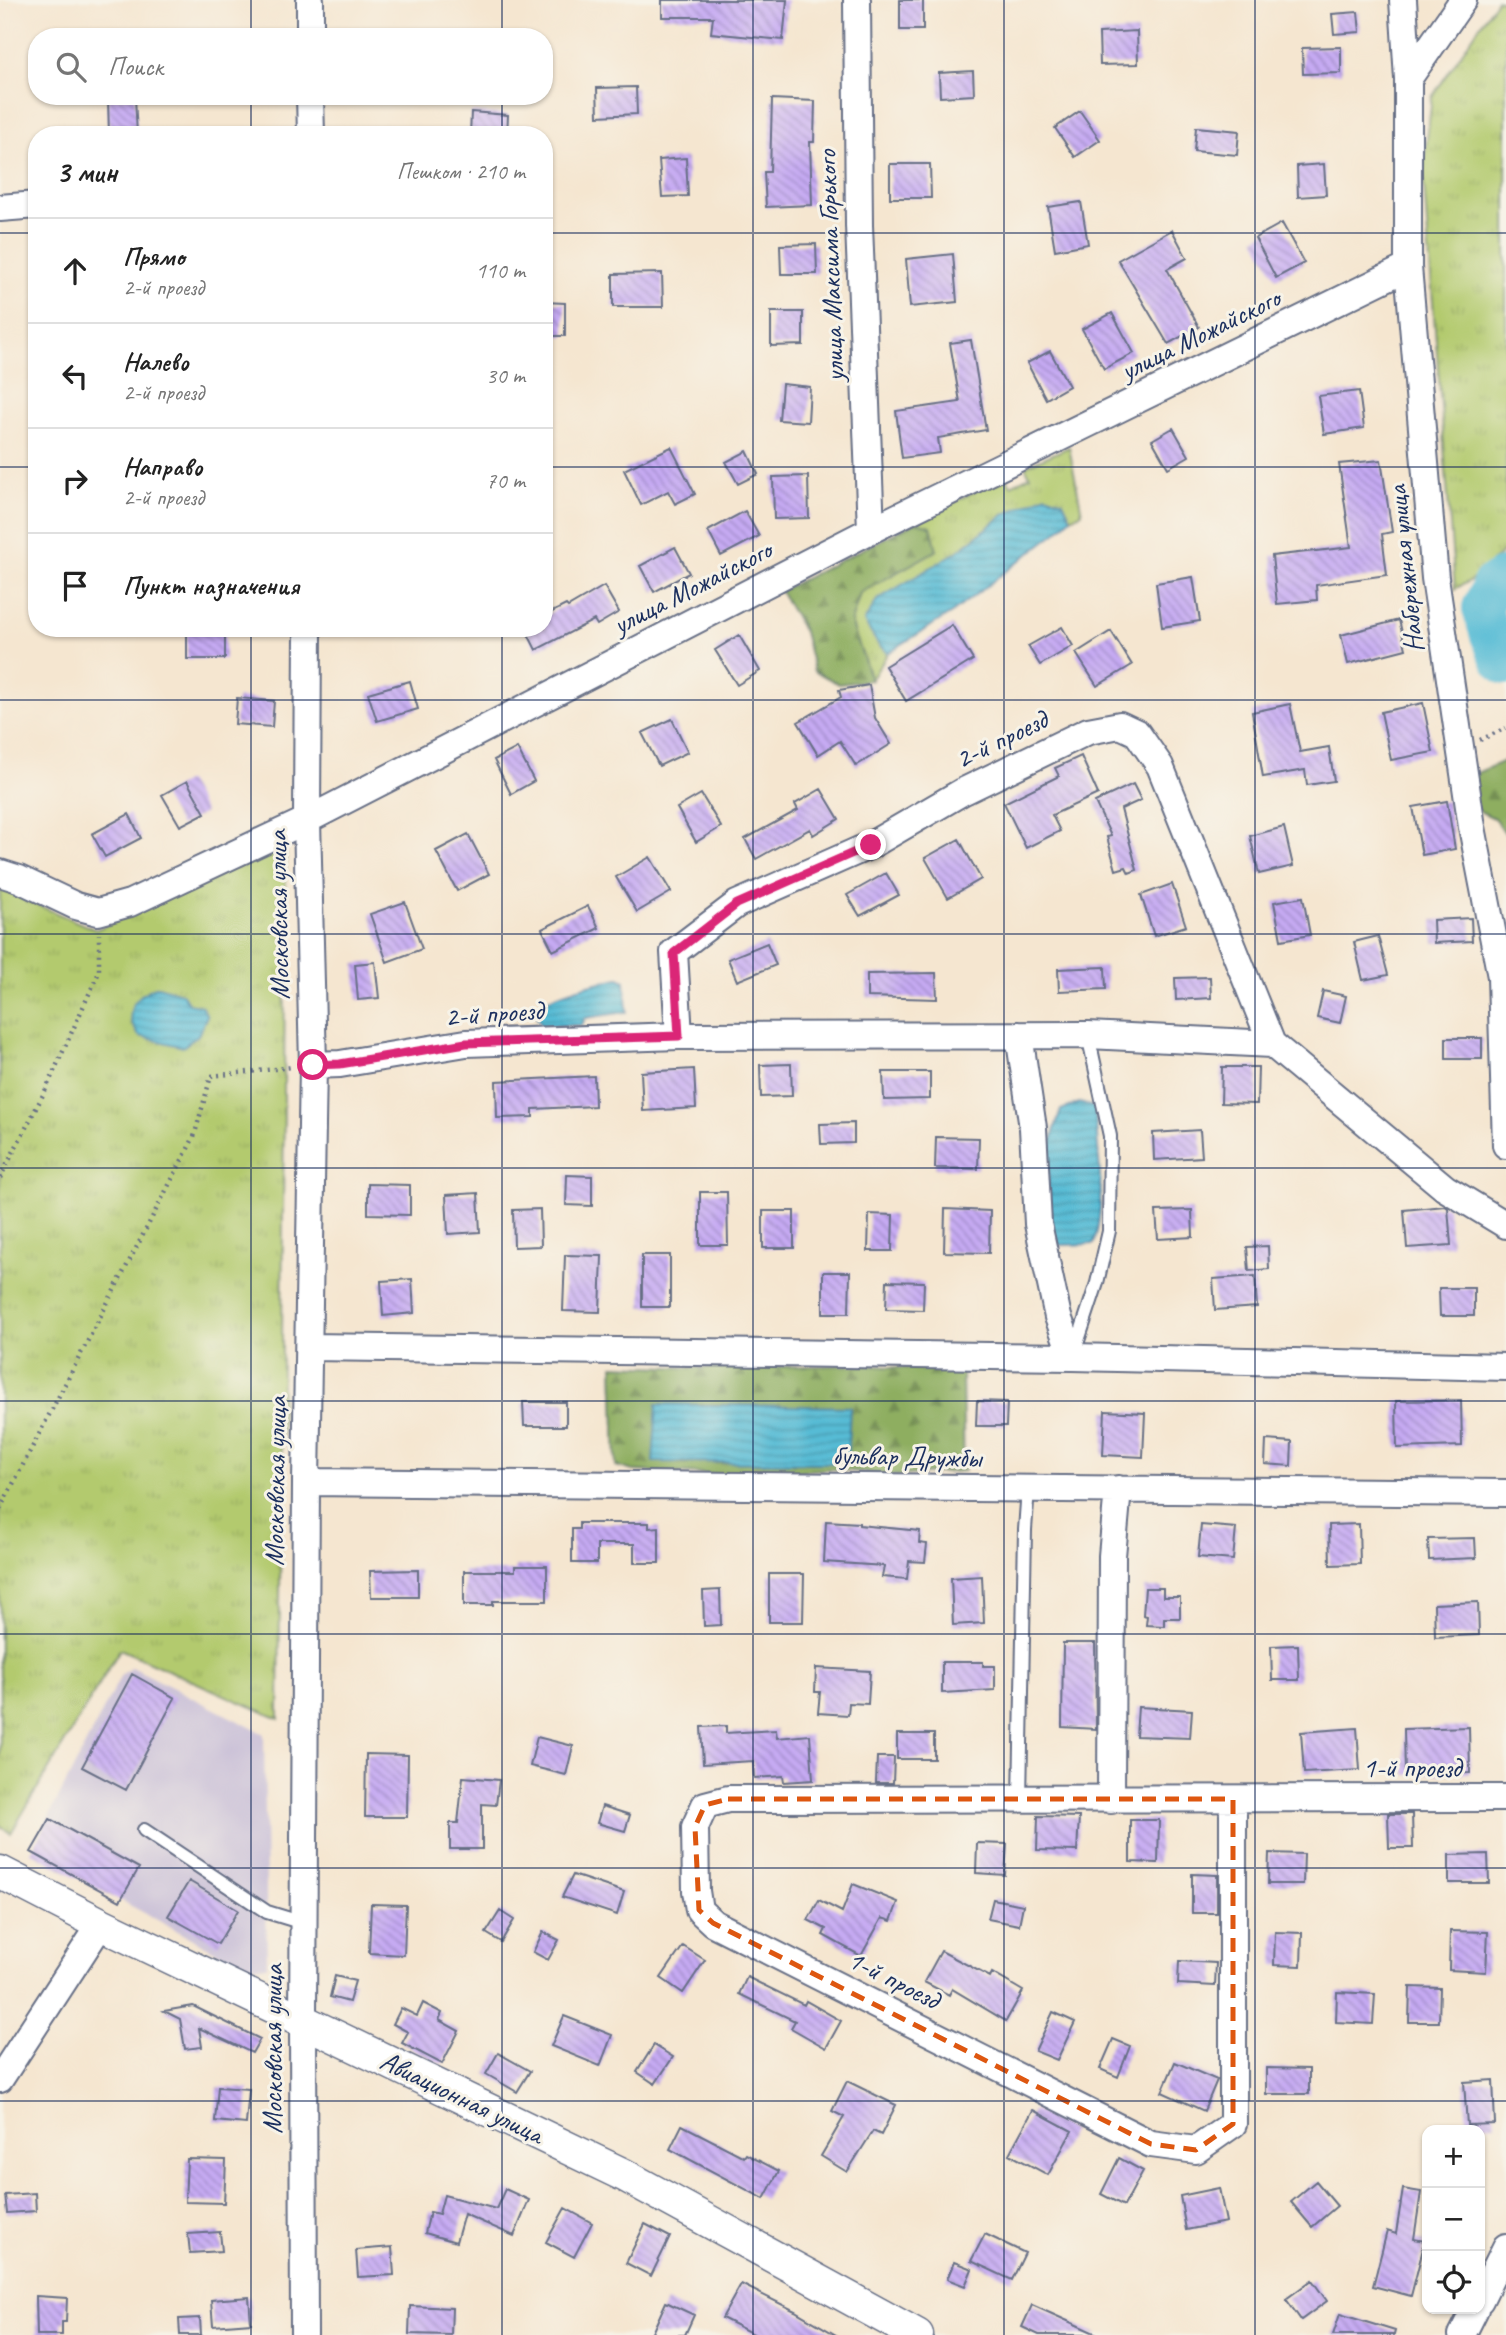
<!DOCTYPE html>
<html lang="ru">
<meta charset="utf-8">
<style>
:root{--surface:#fff;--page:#f2f2f2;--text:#222;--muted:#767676;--line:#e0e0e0}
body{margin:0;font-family:Caveat,sans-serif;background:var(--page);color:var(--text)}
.controls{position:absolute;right:21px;bottom:21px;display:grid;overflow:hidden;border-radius:14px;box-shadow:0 2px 5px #0004}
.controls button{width:63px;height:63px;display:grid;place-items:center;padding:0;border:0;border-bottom:2px solid var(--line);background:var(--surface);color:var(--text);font:35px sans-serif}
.stop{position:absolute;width:21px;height:21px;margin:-16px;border:5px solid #db2777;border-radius:50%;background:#fff}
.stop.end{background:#db2777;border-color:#fff;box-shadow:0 2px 7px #0008}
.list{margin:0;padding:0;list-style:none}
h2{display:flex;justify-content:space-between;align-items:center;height:91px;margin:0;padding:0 28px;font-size:30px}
h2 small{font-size:23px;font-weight:400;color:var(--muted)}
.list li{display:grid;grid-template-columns:46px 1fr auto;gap:21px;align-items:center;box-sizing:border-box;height:105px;padding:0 28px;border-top:2px solid var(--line)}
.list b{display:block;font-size:26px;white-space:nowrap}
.list p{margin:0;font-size:23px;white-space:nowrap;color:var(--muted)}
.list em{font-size:23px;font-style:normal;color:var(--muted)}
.icon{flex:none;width:38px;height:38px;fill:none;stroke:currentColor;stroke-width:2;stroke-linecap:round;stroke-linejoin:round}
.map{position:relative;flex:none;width:1506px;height:2335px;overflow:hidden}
.search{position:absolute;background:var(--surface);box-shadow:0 2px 5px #0004;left:28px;top:28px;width:525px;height:77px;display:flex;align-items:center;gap:18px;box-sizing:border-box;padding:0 24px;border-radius:28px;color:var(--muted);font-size:26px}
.panel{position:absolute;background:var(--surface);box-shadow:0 2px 5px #0004;left:28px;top:126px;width:525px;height:511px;border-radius:28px}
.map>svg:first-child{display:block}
.industrial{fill:#c9bfd7}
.grass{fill:url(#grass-tufts);stroke:#677c66;stroke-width:2}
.forest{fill:url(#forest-firs);stroke:#546e60;stroke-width:2;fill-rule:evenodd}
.water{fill:url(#water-rules);stroke:#39769a;stroke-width:2}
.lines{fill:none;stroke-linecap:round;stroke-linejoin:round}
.river{stroke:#57bcd5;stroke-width:40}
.building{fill:url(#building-back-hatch)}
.service-casing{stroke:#676f86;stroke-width:16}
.minor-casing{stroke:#676f86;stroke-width:30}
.tertiary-casing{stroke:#676f86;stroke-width:35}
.path{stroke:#676f86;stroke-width:4.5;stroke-dasharray:2 5;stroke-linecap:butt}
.service{stroke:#fff;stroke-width:12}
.minor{stroke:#fff;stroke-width:26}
.tertiary{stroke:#fff;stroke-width:32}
.route{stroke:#db2777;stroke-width:9}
.marked{fill:none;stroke:#de5710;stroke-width:5;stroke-dasharray:14 9;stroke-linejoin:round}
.grid{fill:none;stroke:#1b2f5e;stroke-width:2;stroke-opacity:0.55}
.labels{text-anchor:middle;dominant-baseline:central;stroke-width:6;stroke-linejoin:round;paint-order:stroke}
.street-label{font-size:28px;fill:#1b2f5e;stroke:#f7f3e8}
</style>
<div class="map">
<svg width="1506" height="2335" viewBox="0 0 1506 2335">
<defs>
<pattern id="grass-tufts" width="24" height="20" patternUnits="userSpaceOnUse" patternTransform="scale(1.75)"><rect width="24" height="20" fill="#b3ca6e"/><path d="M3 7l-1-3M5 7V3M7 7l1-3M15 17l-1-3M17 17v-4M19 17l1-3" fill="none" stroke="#99ae62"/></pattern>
<pattern id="forest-firs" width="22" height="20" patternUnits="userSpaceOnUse" patternTransform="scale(1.75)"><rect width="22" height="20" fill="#8eae61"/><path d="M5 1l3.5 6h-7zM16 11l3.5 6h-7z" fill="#738e53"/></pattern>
<pattern id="water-rules" width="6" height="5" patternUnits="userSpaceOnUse" patternTransform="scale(1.75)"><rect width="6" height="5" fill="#57bcd5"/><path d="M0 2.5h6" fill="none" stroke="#4799b0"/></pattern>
<pattern id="building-back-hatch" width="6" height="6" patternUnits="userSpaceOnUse" patternTransform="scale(1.75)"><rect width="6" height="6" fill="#c6aaf3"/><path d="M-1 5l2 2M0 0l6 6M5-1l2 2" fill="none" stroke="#a08bc8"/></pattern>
</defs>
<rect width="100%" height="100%" fill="#f7f3e8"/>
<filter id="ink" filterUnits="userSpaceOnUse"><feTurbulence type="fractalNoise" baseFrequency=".0143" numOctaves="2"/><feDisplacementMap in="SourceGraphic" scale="14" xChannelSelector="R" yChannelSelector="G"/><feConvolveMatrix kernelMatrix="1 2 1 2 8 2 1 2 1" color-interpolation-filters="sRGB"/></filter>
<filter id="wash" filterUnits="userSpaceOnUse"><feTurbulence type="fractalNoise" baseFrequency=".00686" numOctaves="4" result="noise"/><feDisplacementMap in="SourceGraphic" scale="28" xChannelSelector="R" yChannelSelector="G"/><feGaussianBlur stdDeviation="1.57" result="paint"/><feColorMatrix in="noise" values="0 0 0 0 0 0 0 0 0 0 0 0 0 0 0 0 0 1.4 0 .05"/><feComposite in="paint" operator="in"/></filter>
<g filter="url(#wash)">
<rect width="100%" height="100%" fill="#f5e6d0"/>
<path class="industrial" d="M132,1667L264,1734L267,1966L239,1964L31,1852L121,1675Z"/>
<path class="grass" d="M1497,0H1506V549L1475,578L1455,589L1423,172L1432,97Z
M1069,447L1082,513L1071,518L1062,501L1005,514L958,551L878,644L888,653L871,680L851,622L860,593L937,550L916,522L1004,476L1011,485L1030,476L1025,466Z
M286,839L279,1719L120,1649L11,1833L0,1827V889L96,930Z"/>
<path class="forest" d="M916,522L931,526L937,550L860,593L851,622L871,680L839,684L814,671L804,632L780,591Z
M1506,760V834L1494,818L1469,806L1465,778Z
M613,1365L700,1368L862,1365L962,1372L964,1471L897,1476L831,1469L723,1475L633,1471L616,1466ZM657,1405L849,1407L847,1462Z"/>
<path class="water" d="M1046,495L1063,501L1071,518L1058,531L953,612L888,653L878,644L864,622L877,600L958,551L1005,514Z
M619,978L625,981L627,1012L585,1018L582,1025L542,1026L532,1008C558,992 590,984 619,978Z
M158,986L182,993L189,1004L202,1006L207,1016L198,1035L183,1047L139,1036C137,1032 132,1025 131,1020C128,1002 144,991 158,986Z
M1079,1103L1095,1107C1097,1153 1107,1198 1094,1244L1059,1245C1045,1223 1047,1173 1051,1147C1052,1135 1057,1122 1061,1110Z
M657,1404L850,1407L847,1463L653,1462Z"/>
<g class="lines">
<path class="river" d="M1506,576L1492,584L1482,608L1490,635L1501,660L1506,665"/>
</g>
<g id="blocks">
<path class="building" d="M662,0H787L783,40L711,33L713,17H662Z
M900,0H923V30H900Z
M1358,12L1360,32L1334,34L1332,14Z
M1137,31L1138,64L1100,65L1099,33Z
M1341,47V73L1303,74L1302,48Z
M973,71L974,95L940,97L939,73Z
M636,87L637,114L598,116L597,88Z
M135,97L137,135H109L108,99Z
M772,99L815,101L814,142H810L812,205L766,207L764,172H770Z
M1080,111L1100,140L1075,157L1055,128Z
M471,112L508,115L507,135H470Z
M1196,127L1239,131L1237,155L1194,151Z
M686,158L688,196L662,197L659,160Z
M890,164H930L931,198H890Z
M1324,164L1326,195L1298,197L1297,166Z
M1081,202L1088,244L1055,250L1048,207Z
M1282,223L1304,263L1276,278L1255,238Z
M1172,230L1187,258L1167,269L1199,327L1168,344L1118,260Z
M816,244L817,274H781L780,245Z
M953,254L957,302L910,307L906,259Z
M662,273L663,307H613V274Z
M544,302L565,303V336H544Z
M771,312H803V345L771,346Z
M1112,313L1134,353L1104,369L1082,329Z
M971,340L986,430L938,438L940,453L902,458L896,411L960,402L950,343Z
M1050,351L1069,386L1046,399L1027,363Z
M782,384L810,387L808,422L779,420Z
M1359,391L1364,428L1324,434L1318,396Z
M1173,428L1189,456L1168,468L1152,440Z
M671,447L695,494L675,504L668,491L641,505L624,470Z
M747,451L758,474L738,484L726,462Z
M1381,460L1392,532L1382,534L1387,575L1316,585L1317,600L1277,604L1272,556L1351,547L1339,464Z
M808,476L809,518L774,519L773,477Z
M745,511L759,536L721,556L708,531Z
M675,547L689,573L654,592L640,566Z
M1193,577L1200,621L1162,627L1156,583Z
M604,586L619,612L597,625L594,620L536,650L525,628H544V616L566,605L568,607Z
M1399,620L1406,649L1348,664L1341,635Z
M952,625L973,660L906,701L885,666Z
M1062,627L1073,646L1040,665L1028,646Z
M187,628H225V659H187Z
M1111,631L1132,665L1097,686L1076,653Z
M739,635L760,671L737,685L715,650Z
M410,681L418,709L377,721L368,693Z
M869,685L875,718L891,744L856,766L840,741L818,755L798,722L841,697L839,690Z
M237,698L274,701L272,727L235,724Z
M1423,703L1433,752L1391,760L1381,712Z
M1290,704L1300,752L1329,747L1334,781L1307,785L1305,770L1263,777L1252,712Z
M672,719L688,752L659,766L642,733Z
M517,748L534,781L511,794L494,760Z
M1081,756L1098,794L1052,815L1060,831L1026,848L1004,803L1059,776L1055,768Z
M187,781L205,813L180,826L162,795Z
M1133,784L1141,800L1121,809L1137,870L1129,873L1126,867L1116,870L1107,837L1111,836L1095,802Z
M821,789L839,819L813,835L810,829L756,859L745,839L798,810L795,804Z
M701,794L721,827L696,842L677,808Z
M1447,801L1455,849L1422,855L1413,807Z
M129,814L141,838L105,857L92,834Z
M1284,827L1293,866L1259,874L1250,836Z
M468,834L489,874L457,891L436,851Z
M959,839L981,879L948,898L925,858Z
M650,857L671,892L637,912L616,877Z
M886,873L899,895L860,916L847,895Z
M1172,884L1186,926L1154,936L1141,895Z
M1303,897L1310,935L1281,940L1274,902Z
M405,902L422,949L387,962L370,914Z
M588,906L599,928L553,951L542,929Z
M1471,918L1472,941L1434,943L1433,920Z
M1378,936L1388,975L1363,980L1354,942Z
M767,943L776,965L737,981L728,959Z
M375,962L379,998L358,1000L355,964Z
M1105,967L1106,989L1059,991L1058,969Z
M936,973L937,999L867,997V974Z
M1210,977L1211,998L1176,1000L1175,978Z
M1323,991L1346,996L1340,1023L1317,1018Z
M1446,1038H1482V1059H1446Z
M791,1064L792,1096L761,1097L760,1065Z
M1222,1067H1258L1257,1104L1221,1103Z
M694,1069L696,1108L643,1111L641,1072Z
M883,1072H930V1099L884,1100Z
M594,1076L595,1106L533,1109V1117L497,1118L496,1081Z
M854,1123V1143L821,1144L820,1124Z
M1200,1130L1202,1157L1154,1160L1153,1133Z
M936,1137L979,1138L978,1169L935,1168Z
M567,1175L592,1176V1206L566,1205Z
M368,1184L410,1185V1215L368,1214Z
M700,1192H727L728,1245H700Z
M478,1193L480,1232L448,1234L446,1195Z
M1445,1206L1448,1208L1451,1245L1407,1248L1404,1210Z
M540,1209L541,1246L514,1247L513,1210Z
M945,1209L990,1211L989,1253L944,1252Z
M1192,1210L1193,1237L1158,1239L1156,1211Z
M763,1211H794V1248H763Z
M869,1214L893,1215L892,1251H868Z
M1268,1246L1269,1269L1249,1271L1247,1247Z
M565,1255L602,1256L600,1312L563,1311Z
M642,1255H670V1307H642Z
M823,1272H850L849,1313H823Z
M1255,1276L1257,1307L1215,1310L1213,1279Z
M412,1279L414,1313L383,1316L381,1281Z
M887,1281L924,1282L923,1310L886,1309Z
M1439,1288H1474V1316H1440Z
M1461,1400L1462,1446L1397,1448L1396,1401Z
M977,1401L1007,1402L1006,1426H976Z
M523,1402H566V1426H524Z
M1105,1411L1145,1413L1143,1457L1103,1455Z
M1266,1440L1292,1442L1291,1466L1265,1464Z
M826,1521L859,1523V1525L920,1531L919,1543L927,1544L925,1562L909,1561L907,1579L882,1577L884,1566L824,1562Z
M579,1523H649V1528L659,1527V1563H634V1544H597V1563H572V1529H579Z
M1359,1524L1360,1564L1330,1565L1329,1525Z
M1201,1525L1236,1528L1233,1560L1198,1557Z
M1475,1538L1476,1558L1429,1560L1428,1539Z
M515,1566H547V1601H493V1605H464V1571H515Z
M418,1570V1597H371L370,1571Z
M769,1574H804L803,1622H769Z
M982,1576L984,1623L953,1625L951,1578Z
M1145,1588H1163V1597H1180V1618H1164V1626L1146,1625L1147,1616L1143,1615Z
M720,1590L721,1625L704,1626L703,1591Z
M1478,1602L1479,1635L1435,1637L1434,1604Z
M1063,1643H1095L1096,1729L1062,1727Z
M1298,1645L1299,1680H1272L1271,1646Z
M942,1662H983V1666H995V1690L942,1693Z
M816,1668L870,1671L868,1704L849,1703L848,1715L818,1713L820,1692H815Z
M132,1674L175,1698L126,1790L82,1767Z
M1138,1707L1192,1710L1190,1738L1136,1736Z
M726,1726V1733L776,1730L777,1738L810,1735L813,1780L784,1782L783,1776L754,1778L753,1761L703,1764L701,1727Z
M1469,1727L1470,1773L1405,1774L1404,1729Z
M1357,1728L1360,1770L1304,1773L1301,1732Z
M897,1734H934V1759H897Z
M537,1737L573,1746L566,1775L530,1766Z
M366,1754L408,1755L407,1817H365Z
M877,1757H894L893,1783H876Z
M463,1777L499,1780L496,1805L482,1804V1849H450V1823H458Z
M602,1806L630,1815L625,1831L597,1823Z
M1388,1814H1412L1413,1848H1389Z
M1038,1816L1079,1817L1077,1851L1037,1850Z
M50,1819L139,1868L120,1901L31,1852Z
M1130,1820H1159L1158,1863L1130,1862Z
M977,1843L1007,1844L1005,1875L976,1873Z
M1269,1853L1304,1854L1303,1884H1268Z
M1488,1854L1489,1883H1449V1855Z
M1192,1874L1217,1875V1913H1192Z
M573,1875L624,1892L617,1915L562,1897Z
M189,1881L238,1910L218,1944L168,1916Z
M853,1884L898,1902L891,1921L882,1918L861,1956L823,1935L826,1929L808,1920L819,1900L842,1912Z
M993,1899L1023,1905L1019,1925L988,1919Z
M371,1904L406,1905L404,1955L369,1953Z
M500,1911L514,1920L501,1942L486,1933Z
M1450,1931L1488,1932L1486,1972L1449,1970Z
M543,1932L559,1940L548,1960L533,1952Z
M1275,1932L1302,1933L1301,1966L1274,1965Z
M683,1946L705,1960L683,1993L661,1978Z
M941,1951L990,1977L992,1973L1023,1991L1006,2021L952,1989L949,1995L924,1982Z
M1179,1961L1216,1963L1215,1986L1178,1984Z
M335,1976L355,1981L349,2002L330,1997Z
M747,1977L804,2005L806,2001L841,2021L826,2048L791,2028L795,2021L739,1994Z
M1410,1987L1440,1988L1439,2022H1409Z
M1337,1992L1375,1994L1373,2024L1336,2022Z
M423,2003L442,2013L439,2020L459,2031L442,2064L402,2043L408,2032L393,2024L401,2008L417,2016Z
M193,2006L260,2039L252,2053L199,2028L202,2047L185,2049L180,2019L164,2011Z
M1053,2012L1075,2022L1057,2060L1035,2051Z
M564,2016L612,2035L600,2066L551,2046Z
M1113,2039L1130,2046L1118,2077L1100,2069Z
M654,2045L673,2057L655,2084L637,2072Z
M498,2053L530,2071L517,2092L486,2074Z
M1175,2062L1217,2080L1204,2111L1162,2092Z
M1266,2068L1309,2069V2094H1266Z
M1493,2080L1495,2124L1467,2125L1464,2082Z
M847,2081L896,2105L881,2135L873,2131L847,2172L821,2156L844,2117L832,2111Z
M218,2087L249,2089L246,2124L215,2121Z
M1033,2110L1072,2131L1048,2175L1009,2154Z
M682,2125L744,2157L746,2154L779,2171L764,2199L670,2149Z
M1119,2158L1143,2171L1124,2206L1101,2194Z
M187,2159L226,2160L224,2203L185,2202Z
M1316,2181L1337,2206L1312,2227L1291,2202Z
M1219,2188L1226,2222L1186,2230L1180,2196Z
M505,2189L529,2200L514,2236L464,2214L456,2242L425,2233L430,2212L439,2214L444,2195L496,2209Z
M1403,2189L1421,2192L1414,2239L1425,2241L1411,2296L1373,2286L1387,2231L1396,2234Z
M35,2193L36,2211L7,2213L5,2195Z
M565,2208L592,2223L574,2257L546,2242Z
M645,2224L670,2237L651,2276L626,2263Z
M220,2232L222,2251L190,2253L188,2234Z
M985,2234L1025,2253L1012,2280L971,2261Z
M392,2247L394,2275L358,2277L356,2250Z
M954,2262L972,2269L965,2286L947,2279Z
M1312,2280L1327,2301L1301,2320L1286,2299Z
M741,2284L795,2311L836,2335H755L722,2318Z
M36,2296L67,2298L66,2322H62V2335H37Z
M249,2297L251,2323L213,2326L211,2300Z
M666,2302L694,2315L685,2335H651Z
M1032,2305L1099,2335H1039L1022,2327Z
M410,2306L452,2308L451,2335L409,2334Z
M1340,2314L1395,2331L1394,2335H1333Z
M200,2318L201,2335H180L179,2319Z"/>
</g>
</g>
<g filter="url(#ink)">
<use href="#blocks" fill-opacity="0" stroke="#676f86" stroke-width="2"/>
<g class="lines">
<defs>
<path id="service" d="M1074,1353L1097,1283L1109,1231L1110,1136L1088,1035
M1020,1799L1025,1530L1028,1488
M144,1830L267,1912L303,1923"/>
<path id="minor" d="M310,0V37
M857,0L859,225L871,530
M1403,0L1408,79V267L1435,578L1472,827L1501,977L1506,1145
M1408,79L1463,0
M310,96L311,135
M0,208L37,205
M0,873L19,879L76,906L98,912L130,903L307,820L871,530L1408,267
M1019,1035L1033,1128L1038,1224L1058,1317L1073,1357
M679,1036L674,952L737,904L871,845L962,792L1088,731L1120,725L1137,733L1160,766L1272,1044
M313,1065L340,1064L466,1043L679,1036L1088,1035L1272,1044L1445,1188L1506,1225
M309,1347L1073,1357L1506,1367
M306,1482L1506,1493
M1233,1799V2124L1196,2150L1151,2144L713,1923L699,1910L696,1891L695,1827L705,1805L728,1799C988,1799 1247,1799 1506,1798
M1111,1800L1112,1556L1118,1489
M0,2079L101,1924
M1480,2300L1506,2247
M304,2335L303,2020L306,1482L313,1065L307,820L308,628
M1462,2335L1475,2309"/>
<path id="tertiary" d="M0,1872L101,1924L624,2175L917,2335"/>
</defs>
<use href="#service" class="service-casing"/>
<use href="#minor" class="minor-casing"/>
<use href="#tertiary" class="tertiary-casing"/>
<path class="path" d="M1480,740L1506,728
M0,1178L46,1089L99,972V934
M0,1509L194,1137L211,1076L293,1067"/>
<use href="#service" class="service"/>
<use href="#minor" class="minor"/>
<use href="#tertiary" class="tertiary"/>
</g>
</g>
<g class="lines" filter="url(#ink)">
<path class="route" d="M313,1065L340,1064L466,1043L679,1036L674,953L737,904L871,845"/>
</g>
<path class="marked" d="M728,1799H1233V2124L1196,2150L1151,2144L713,1923L699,1910L695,1827L705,1805Z"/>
<path class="grid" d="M251,0V37M502,0V37M753,0V2335M1004,0V2335M1255,0V2335M251,96V135M502,96V135M0,233H37M544,233H1506M0,467H37M544,467H1506M251,628V2335M502,628V2335M0,700H1506M0,934H1506M0,1168H1506M0,1401H1506M0,1634H1506M0,1868H1506M0,2101H1506"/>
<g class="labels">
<g class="street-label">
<text transform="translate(830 266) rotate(-92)">улица Максима Горького</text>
<text transform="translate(1200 334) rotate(-26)">улица Можайского</text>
<text transform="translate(1405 569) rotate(-96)">Набережная улица</text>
<text transform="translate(692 587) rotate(-27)">улица Можайского</text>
<text transform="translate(1001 739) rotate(-26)">2-й проезд</text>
<text transform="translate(278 915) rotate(-91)">Московская улица</text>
<text transform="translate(494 1013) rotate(-4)">2-й проезд</text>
<text transform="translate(907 1456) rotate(1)">бульвар Дружбы</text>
<text transform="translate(275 1481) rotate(-89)">Московская улица</text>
<text x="1412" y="1767">1-й проезд</text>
<text transform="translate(894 1979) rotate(27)">1-й проезд</text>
<text transform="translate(272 2049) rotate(-90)">Московская улица</text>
<text transform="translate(462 2097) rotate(26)">Авиационная улица</text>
</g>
</g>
</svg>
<div class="controls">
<button>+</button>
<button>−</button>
<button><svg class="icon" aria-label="locate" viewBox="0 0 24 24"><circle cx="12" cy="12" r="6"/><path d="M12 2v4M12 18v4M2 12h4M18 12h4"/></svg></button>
</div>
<div class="stop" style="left:313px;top:1065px"></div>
<div class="stop end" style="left:871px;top:845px"></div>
<div class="search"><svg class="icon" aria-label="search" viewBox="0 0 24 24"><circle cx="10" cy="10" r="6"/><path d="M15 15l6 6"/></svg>Поиск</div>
<section class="panel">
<h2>3 мин<small>Пешком · 210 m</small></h2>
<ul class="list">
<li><svg class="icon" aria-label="ahead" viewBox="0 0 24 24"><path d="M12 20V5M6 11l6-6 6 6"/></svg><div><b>Прямо</b><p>2-й проезд</p></div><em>110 m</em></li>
<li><svg class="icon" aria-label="left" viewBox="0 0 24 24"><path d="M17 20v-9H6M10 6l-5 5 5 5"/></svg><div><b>Налево</b><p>2-й проезд</p></div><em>30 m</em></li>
<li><svg class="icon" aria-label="right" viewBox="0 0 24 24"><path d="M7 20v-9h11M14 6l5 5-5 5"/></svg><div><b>Направо</b><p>2-й проезд</p></div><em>70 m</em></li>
<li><svg class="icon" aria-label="arrive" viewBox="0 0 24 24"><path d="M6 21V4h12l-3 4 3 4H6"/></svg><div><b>Пункт назначения</b></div></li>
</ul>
</section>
</div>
